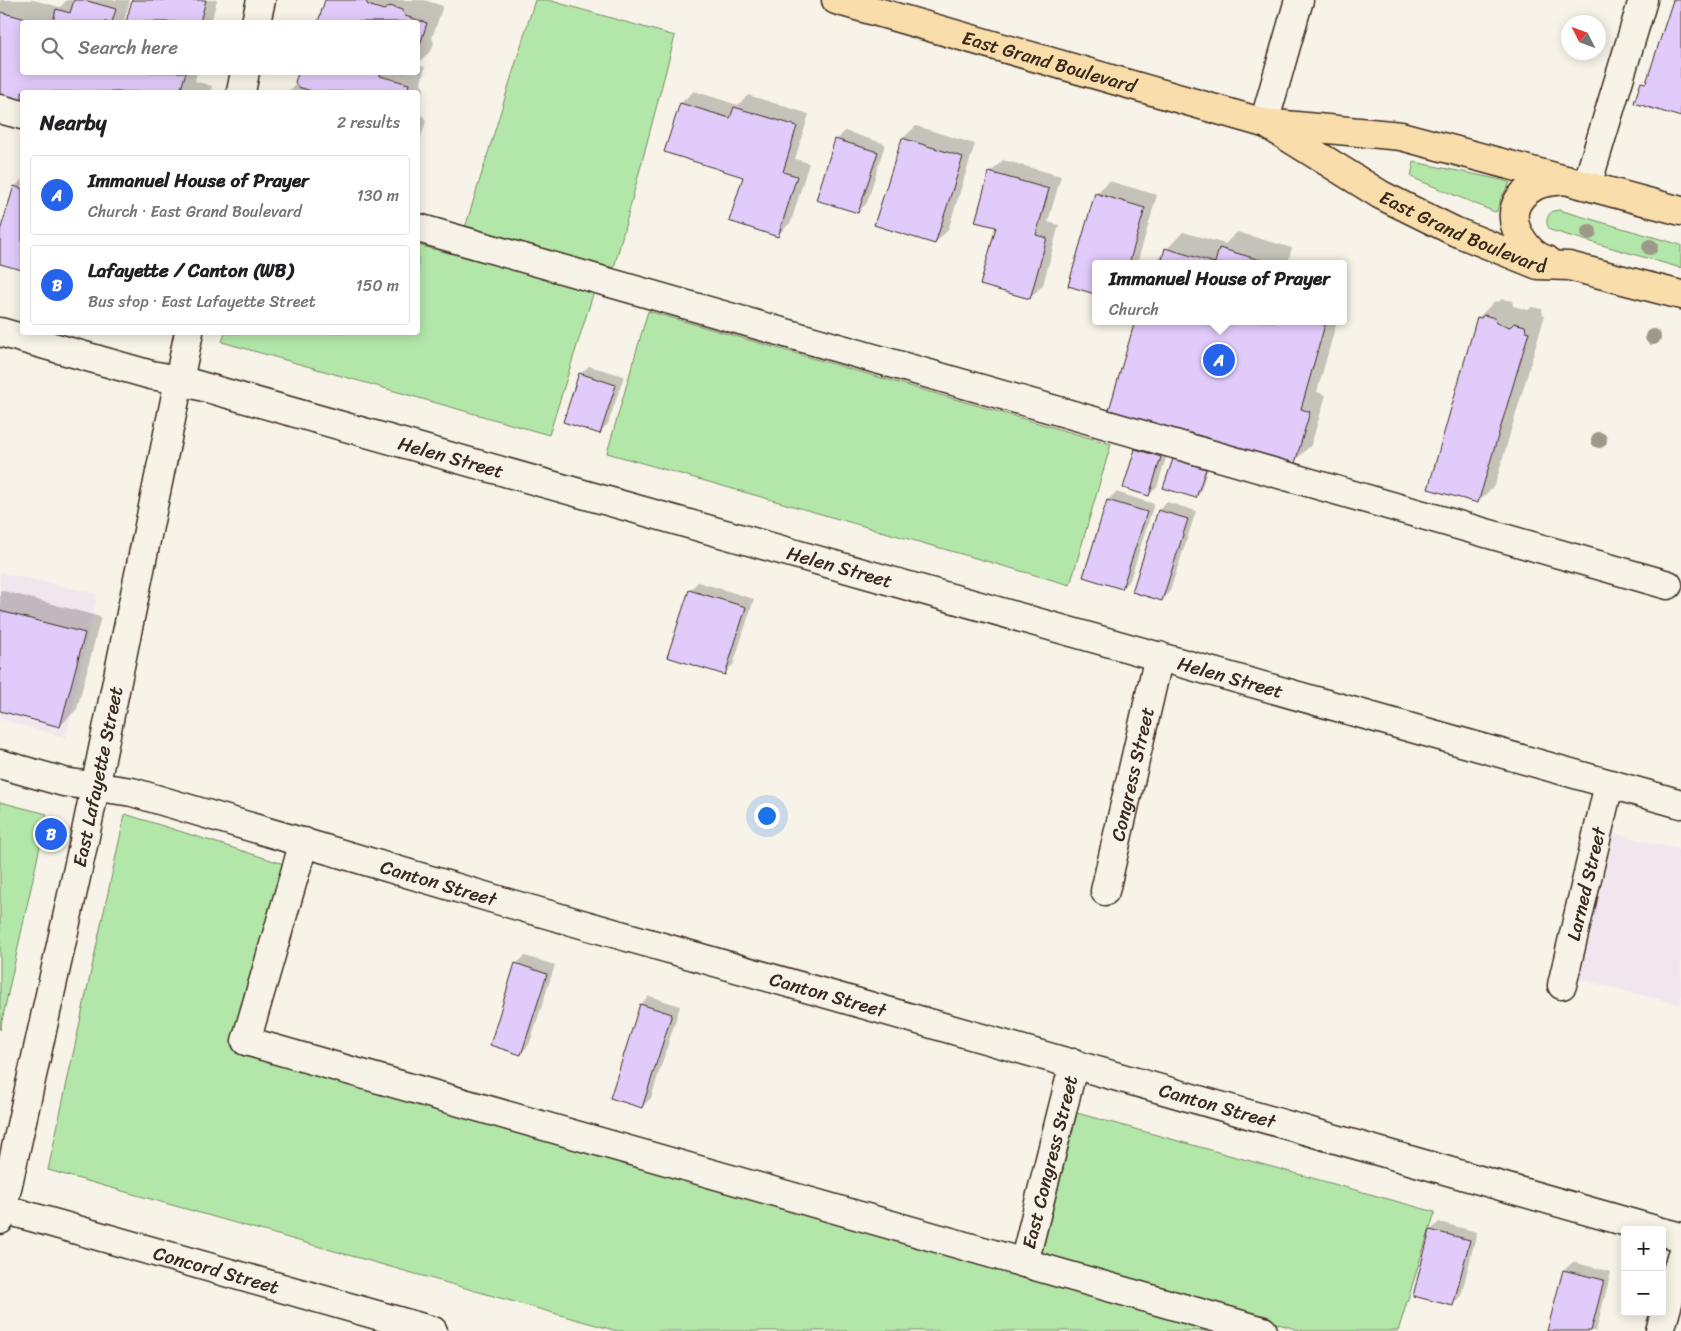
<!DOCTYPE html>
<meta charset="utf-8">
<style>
:root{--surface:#fff;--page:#f2f2f2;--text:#202124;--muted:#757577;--line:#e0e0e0;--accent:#2563eb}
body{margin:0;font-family:Sriracha,sans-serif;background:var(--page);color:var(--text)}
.controls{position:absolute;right:15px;bottom:15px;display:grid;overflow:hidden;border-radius:5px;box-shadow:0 2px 12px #0003}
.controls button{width:45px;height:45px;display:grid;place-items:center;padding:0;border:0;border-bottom:1px solid var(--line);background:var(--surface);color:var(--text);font:25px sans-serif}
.compass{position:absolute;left:1561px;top:15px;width:45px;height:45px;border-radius:50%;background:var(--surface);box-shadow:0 2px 12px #0003;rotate:312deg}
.you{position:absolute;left:766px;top:815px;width:18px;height:18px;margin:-12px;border:4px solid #fff;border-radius:50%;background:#1a73e8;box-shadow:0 0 0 8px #1a73e833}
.badge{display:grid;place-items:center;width:32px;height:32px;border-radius:50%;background:var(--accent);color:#fff;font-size:16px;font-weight:700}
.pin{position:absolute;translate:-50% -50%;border:2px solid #fff;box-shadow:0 1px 5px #0006}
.popup{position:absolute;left:1092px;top:260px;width:255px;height:65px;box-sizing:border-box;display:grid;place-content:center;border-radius:5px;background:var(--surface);filter:drop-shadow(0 1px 4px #0005);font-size:16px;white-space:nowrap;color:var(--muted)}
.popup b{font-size:19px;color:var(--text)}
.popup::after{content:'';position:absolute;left:50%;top:100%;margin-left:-10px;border:10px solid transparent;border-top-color:var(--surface)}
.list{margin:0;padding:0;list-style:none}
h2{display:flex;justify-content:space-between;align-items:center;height:65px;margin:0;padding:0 20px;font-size:21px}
h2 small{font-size:16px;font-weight:400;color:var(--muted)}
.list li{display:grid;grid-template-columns:32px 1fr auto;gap:15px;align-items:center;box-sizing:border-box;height:80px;margin:0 10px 10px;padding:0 10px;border:1px solid var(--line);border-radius:5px}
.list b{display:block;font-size:19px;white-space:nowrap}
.list p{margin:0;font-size:16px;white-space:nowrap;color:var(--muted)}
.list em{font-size:16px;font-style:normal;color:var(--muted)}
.icon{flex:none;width:28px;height:28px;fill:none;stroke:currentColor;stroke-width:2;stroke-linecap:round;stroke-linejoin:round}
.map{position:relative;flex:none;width:1681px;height:1331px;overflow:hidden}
.search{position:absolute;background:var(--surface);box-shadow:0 2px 12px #0003;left:20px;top:20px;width:400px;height:55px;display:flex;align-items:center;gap:12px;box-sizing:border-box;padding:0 18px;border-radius:5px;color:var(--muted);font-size:19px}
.panel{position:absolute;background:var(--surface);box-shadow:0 2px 12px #0003;left:20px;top:90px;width:400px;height:245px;border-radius:5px}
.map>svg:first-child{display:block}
.built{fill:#f0e7ee}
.green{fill:#b3e7a9;stroke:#778864}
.shadow{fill:#0003}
.building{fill:#e1cbfb;stroke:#3b2a1e}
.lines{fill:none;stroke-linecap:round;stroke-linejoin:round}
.minor-casing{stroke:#3b2a1e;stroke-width:31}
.major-casing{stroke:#3b2a1e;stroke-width:31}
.minor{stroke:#f7f3e8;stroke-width:28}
.major{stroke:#f9deab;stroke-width:28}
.tree{fill:#9d9988}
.labels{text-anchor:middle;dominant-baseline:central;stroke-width:4.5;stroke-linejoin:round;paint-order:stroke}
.street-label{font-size:19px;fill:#3b2a1e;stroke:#f7f3e8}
</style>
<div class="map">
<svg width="1681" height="1331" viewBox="0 0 1681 1331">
<rect width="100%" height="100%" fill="#f7f3e8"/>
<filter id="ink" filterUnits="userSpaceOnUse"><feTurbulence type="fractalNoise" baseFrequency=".02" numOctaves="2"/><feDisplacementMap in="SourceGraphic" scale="10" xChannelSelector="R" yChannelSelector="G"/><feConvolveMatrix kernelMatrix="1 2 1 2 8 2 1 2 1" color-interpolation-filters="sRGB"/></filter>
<g filter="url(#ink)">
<path class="built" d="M0,572L97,594L66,738L0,719Z
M1610,832L1681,850V1005L1578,979Z"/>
<path class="green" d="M535,0H548L675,36L614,268L465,228Z
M1414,162L1502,180L1510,183L1501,198L1497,211L1495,212L1411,177Z
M1559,210L1681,245V268L1550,230C1545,223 1546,216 1553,211Z
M418,245L594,291L549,435L222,342L225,333L418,332Z
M648,311L1111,444L1070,585L607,453Z
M0,802L47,814L0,1030Z
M125,814L287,865L235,1053L1224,1331H617L48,1170Z
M1077,1113L1435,1212L1398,1331H1303L1041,1257Z"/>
<path class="shadow" d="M0,0H33L60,7L67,0H130L124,21L128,22L134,0H217L211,22H22V72H197L195,81L212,86L210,92H22V101L0,94Z
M326,0H424L443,6L432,38L434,43L432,49L418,64V22H319Z
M418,65L425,67L421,83L424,89L422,94L418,99V92H288L297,83L301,72H418Z
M694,91L738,105L748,95L809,114L795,159L809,163L791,222L778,235L744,177L681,103Z
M418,115L423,116L426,121L418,147Z
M916,126L975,144L948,230L935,243L876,224L903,138Z
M845,131L885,144L867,203L858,212L837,140Z
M1003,160L1061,176L1048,222L1059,225L1043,285L1030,298L997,226L990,173Z
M22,179V269L0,262V235L15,187Z
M1109,181L1157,195L1137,264H1095V293L1069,285L1096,194Z
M1183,232L1225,244L1237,232L1292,248L1288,262L1293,264H1153Z
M1502,299L1512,301L1513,306L1528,310L1532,307L1542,309L1543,315H1545L1495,485L1478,502V318L1495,301L1498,302Z
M1136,321H1337L1317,392L1326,395L1311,445L1294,462Z
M589,366L624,376L608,424L600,432L580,374Z
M1145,441L1169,448L1157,487L1149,495L1124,487L1136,449Z
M1178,455L1209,465L1200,493L1196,497L1165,488L1174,459Z
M1116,492L1154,504L1130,580L1122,588L1108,500Z
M1167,502L1196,511L1170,591L1162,600L1159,510Z
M698,582L754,599L733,665L724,673L690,590Z
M0,590L101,617L77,709L60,726L0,710Z
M525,956L555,965L529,1045L521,1053L516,964Z
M649,996L680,1006L651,1098L642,1107L641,1004Z
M1439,1222L1477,1232L1461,1296L1453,1304L1431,1230Z
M1573,1262L1611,1272L1596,1331H1548L1564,1270Z"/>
<path class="building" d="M74,0H84L116,9L112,22H53L56,9L70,13Z
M132,0H206L200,22H126Z
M325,0H365L368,5L384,10L390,6L402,10L405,16L427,23L418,51V22H318Z
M1673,0H1681V117L1634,103L1641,82L1646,83Z
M0,12L38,22H22V72H186L180,92H22V102L0,96Z
M301,72H381L380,76L409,84L407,92H315L298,87L295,82L298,74Z
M680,103L730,118L734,107L797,126L783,172L797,176L778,237L729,221L743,177L664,152Z
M902,138L963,157L935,244L874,225Z
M835,139L878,152L858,213L816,200Z
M989,172L1049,189L1036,235L1047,238L1030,299L980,285L996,227L975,222Z
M14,186L22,189V270L0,264V231Z
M1095,193L1145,208L1129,264H1095V294L1068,286Z
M1165,248L1215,263L1219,248L1274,264H1152L1153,261L1161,264Z
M1484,315L1495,318L1496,323L1510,327L1514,323L1525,326L1526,331L1529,332L1478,503L1428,489L1477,317L1481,318Z
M1135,321H1326L1301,409L1310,412L1295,463L1109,410Z
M579,373L616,385L600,434L563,422Z
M1135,449L1161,457L1149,496L1123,488Z
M1173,459L1206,469L1196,498L1163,488Z
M1107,500L1147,512L1122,589L1083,577Z
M1158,510L1188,519L1162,601L1132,592Z
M689,590L746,607L725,675L667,657Z
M0,611L85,633L60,727L0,711Z
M515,963L547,974L521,1055L490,1045Z
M640,1004L672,1014L642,1108L610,1098Z
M1430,1230L1470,1240L1453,1306L1413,1296Z
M1563,1270L1604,1280L1591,1331H1547Z"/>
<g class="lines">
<defs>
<g id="minor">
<path d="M256,22L261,0"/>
<path d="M241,92L245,72"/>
<path d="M0,109L22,115"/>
<path d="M1264,123L1299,0"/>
<path d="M1587,185L1643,0"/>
<path d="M418,228L1668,585"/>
<path id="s1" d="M0,332L151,375L179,380L1681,804"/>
<path id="s2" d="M0,764L64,782L132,792L508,903L1655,1230"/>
<path d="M304,842L246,1041L1263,1331"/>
<path id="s3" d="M1105,891L1159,656"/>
<path id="s4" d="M1562,985L1609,784"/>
<path id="s5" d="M0,1208L433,1331"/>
<path id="s6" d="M0,1220L84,841L189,332"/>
<path d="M1662,1232L1681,1237"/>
<path id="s7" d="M1024,1263L1074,1063"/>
<path d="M1660,1331L1681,1257"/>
</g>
<g id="major">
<path id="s8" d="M836,0L1264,123L1401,136L1681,211"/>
<path id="s9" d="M1270,126L1381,195L1454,231L1538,265L1569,266L1681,295"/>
<path d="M1547,260C1536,257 1529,250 1523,241C1508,220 1511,199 1535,186C1544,181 1556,181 1566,180"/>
</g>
</defs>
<use href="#minor" class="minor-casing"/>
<use href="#major" class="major-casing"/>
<use href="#minor" class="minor"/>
<use href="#major" class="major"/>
</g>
<g class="tree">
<circle cx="1589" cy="232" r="8"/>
<circle cx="1650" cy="247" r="8"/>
<circle cx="1653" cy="337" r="8"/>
<circle cx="1599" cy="440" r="8"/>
</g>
</g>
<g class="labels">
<g class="street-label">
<text stroke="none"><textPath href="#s8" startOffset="222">East Grand Boulevard</textPath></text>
<text stroke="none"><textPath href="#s9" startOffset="221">East Grand Boulevard</textPath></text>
<text stroke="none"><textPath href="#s1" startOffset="468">Helen Street</textPath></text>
<text stroke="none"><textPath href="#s1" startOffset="872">Helen Street</textPath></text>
<text stroke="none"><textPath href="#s1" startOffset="1278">Helen Street</textPath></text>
<text stroke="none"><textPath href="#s3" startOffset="120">Congress Street</textPath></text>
<text stroke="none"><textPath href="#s6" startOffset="454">East Lafayette Street</textPath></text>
<text stroke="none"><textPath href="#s2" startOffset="455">Canton Street</textPath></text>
<text stroke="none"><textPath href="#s4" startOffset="104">Larned Street</textPath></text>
<text stroke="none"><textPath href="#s2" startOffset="860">Canton Street</textPath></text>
<text stroke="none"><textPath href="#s2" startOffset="1265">Canton Street</textPath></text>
<text stroke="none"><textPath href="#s7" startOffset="104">East Congress Street</textPath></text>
<text stroke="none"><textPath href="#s5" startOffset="225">Concord Street</textPath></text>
</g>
</g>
</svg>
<div class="controls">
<button>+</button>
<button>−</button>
</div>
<svg class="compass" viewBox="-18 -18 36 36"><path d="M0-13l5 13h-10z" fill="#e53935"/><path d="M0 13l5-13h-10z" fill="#757577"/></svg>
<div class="you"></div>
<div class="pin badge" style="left:1219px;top:360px">A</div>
<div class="popup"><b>Immanuel House of Prayer</b>Church</div>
<div class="pin badge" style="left:51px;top:834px">B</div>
<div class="search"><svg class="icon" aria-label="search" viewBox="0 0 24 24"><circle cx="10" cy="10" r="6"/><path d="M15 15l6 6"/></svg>Search here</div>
<section class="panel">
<h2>Nearby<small>2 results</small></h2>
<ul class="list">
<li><span class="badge">A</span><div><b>Immanuel House of Prayer</b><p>Church · East Grand Boulevard</p></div><em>130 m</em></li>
<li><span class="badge">B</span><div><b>Lafayette / Canton (WB)</b><p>Bus stop · East Lafayette Street</p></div><em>150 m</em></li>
</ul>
</section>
</div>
